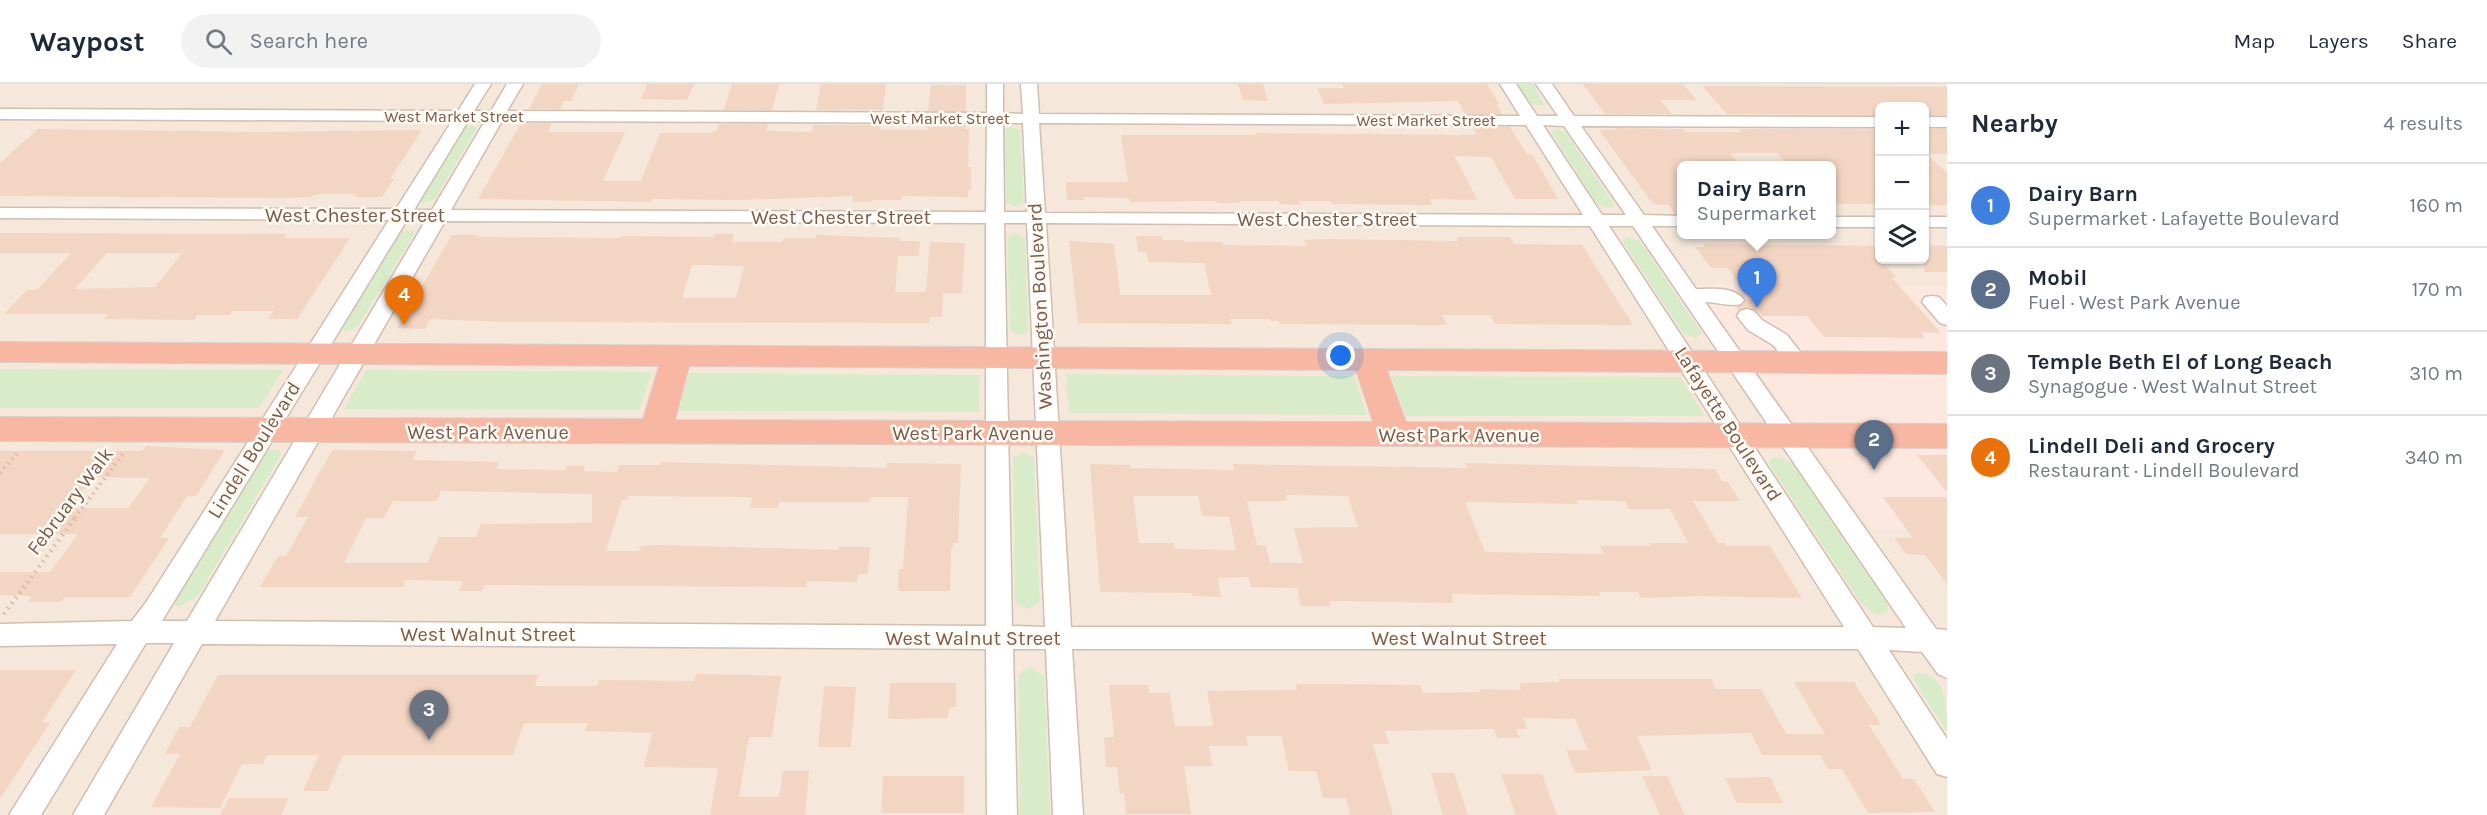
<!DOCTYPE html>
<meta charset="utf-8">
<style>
:root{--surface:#fff;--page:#f2f2f3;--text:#1f2937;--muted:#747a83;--line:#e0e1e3;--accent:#0b8043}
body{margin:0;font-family:Karla,sans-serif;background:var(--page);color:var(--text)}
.controls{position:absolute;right:18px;top:18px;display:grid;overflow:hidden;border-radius:9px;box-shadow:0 2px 4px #0004}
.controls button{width:54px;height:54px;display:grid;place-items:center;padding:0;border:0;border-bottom:2px solid var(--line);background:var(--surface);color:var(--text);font:30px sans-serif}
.you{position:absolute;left:1341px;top:272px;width:21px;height:21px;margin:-15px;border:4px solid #fff;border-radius:50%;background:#1a73e8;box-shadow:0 0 0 9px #1a73e833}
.badge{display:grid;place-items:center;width:39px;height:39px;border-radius:50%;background:var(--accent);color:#fff;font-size:20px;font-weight:700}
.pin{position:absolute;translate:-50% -50px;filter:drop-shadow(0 2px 3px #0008)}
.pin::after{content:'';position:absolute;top:32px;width:21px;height:18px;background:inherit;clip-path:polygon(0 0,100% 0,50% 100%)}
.popup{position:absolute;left:1677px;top:77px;width:159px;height:78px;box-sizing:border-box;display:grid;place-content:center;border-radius:9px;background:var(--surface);filter:drop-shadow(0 2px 4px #0005);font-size:20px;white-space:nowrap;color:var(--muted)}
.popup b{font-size:22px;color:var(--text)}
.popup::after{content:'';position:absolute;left:50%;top:100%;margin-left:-12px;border:12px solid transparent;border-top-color:var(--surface)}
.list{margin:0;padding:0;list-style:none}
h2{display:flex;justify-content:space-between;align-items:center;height:78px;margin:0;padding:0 24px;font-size:26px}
h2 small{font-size:20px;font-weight:400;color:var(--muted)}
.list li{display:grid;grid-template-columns:39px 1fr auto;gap:18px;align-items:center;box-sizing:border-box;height:84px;padding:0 24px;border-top:2px solid var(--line)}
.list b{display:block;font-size:22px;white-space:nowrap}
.list p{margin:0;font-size:20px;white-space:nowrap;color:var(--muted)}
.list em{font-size:20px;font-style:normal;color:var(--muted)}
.icon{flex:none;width:33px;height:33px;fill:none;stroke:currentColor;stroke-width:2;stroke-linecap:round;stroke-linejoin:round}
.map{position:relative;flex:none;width:1947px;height:731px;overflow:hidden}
header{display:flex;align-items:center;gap:36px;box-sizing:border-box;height:84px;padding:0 30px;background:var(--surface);border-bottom:2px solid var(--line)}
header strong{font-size:28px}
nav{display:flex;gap:33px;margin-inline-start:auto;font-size:21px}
.search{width:420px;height:54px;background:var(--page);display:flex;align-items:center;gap:15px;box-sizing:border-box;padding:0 21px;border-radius:33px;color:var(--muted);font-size:22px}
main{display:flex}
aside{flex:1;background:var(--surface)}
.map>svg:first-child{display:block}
.residential{fill:#f5e8da;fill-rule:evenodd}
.commercial{fill:#fde8e0}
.green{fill:#d8ecc9}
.building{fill:#f3d5c3;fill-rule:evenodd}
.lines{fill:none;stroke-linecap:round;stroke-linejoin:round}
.minor-casing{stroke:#d1beb0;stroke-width:3}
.highway-casing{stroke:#dad1cd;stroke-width:2}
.path-far1{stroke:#d9b8a5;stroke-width:4;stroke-dasharray:1.5 4.5;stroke-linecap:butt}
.path{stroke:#d9b8a5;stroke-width:4.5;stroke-dasharray:1.5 5;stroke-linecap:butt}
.minor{fill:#fff;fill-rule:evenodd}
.highway{fill:#f7b7a3;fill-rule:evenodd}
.labels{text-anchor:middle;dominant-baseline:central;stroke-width:5;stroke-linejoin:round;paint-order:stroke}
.far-street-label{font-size:16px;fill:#7a5c4d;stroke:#fffaf3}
.street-label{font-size:20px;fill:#7a5c4d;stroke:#fffaf3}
</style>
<header>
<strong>Waypost</strong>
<div class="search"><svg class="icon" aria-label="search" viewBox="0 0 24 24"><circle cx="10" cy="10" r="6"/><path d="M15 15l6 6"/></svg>Search here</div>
<nav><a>Map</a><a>Layers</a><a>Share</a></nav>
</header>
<main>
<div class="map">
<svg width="1947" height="731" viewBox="0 0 1947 731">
<rect width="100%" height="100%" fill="#fdf6ec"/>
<path class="residential" d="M0,0H1947V202L1696,201L1873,445H1947V731H0ZM1880,22H1924V176H1880ZM1682,82H1832V150H1682Z"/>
<path class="commercial" d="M1695,201L1947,202V445H1873Z"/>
<path class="green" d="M1518,0H1533L1545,22L1531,20Z
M472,41L477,44L435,115L424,119L419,118L462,44Z
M1011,43L1020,46L1024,119L1015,123L1006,119L1004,46Z
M1556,45L1565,48L1614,120V123L1609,124L1597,120L1551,48Z
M407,146L413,147L414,150L358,242C352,246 344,250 339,243L394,152Z
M1016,149L1025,154L1028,246L1020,251L1010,246L1007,153Z
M1628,153L1640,157L1702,249L1696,254L1683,249L1622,157Z
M0,285L283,286L259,324H0Z
M366,286L651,288H652L639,326L344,325Z
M689,289L980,291L979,328L679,327Z
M1066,290L1354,292L1367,331L1069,329Z
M1391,292L1680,293L1705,332H1406Z
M273,365L280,367L281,371L198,512L180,522L173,520L171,513L266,367Z
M1023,368L1034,373L1040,518L1029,525L1015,519L1013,374Z
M1774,373L1785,375L1794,381L1887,518L1888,527L1882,531L1872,528L1861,519L1770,381V375Z
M1031,584L1044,592L1050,731H1020L1018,592L1022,587Z
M1922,589C1947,595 1947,623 1947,648L1914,596L1915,590Z"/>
<path class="building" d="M542,0H579L571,17H564L560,25H529Z
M647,0H694L687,16L641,15Z
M732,0H779L772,26H724Z
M821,0H886L883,26H816Z
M1238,0H1263L1268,17L1243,16Z
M1342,0H1487L1499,20H1496L1502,30H1465L1458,17L1324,20L1317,4H1344Z
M1583,0H1683L1697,16H1660L1672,30H1605Z
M931,1H966V27H928Z
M1702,2L1947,3V31H1924V22H1880V31L1727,30Z
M521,39H552L548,48H625L603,97H641L660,49H711L717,47L719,40H768L766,47L812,48L813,41H881L880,46H927V41H965V45H969L968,83H971V106H968V113L902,112L901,116H873L872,118H852L853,112L739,116L652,115L651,118L478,115Z
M1473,43H1510L1527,70H1532L1558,115H1515L1491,73L1454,72L1478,116L1430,115L1432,121L1332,120L1331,117H1299L1300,121L1280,120L1279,117H1238L1239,119H1217V117L1130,118L1129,114L1083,113L1084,116H1067L1066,98H1128L1121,51H1256L1255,49L1471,51L1477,50Z
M1616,44L1683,45L1686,48H1742L1739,45H1880V120H1832V81H1788L1777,69H1730L1740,81H1682V130H1675L1669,121L1653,120L1599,46H1617Z
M38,45L264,48L422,46L390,95H394L382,113H354L356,110H318L310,113L288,114L0,112V79Z
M1924,45H1947V70H1927L1947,89V121H1924Z
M0,149L287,150L284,154H350L297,235H268L274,227H232L230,231H197L194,236L104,235L109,230H4L27,206H37L71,169H0ZM107,169H182L155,203L75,205Z
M715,150H734L732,158H782L783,154H815L816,151L900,154V157H920L919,172H898L895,208H926L930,158L965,159L962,209H943L942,233H930L929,239L507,238L430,235L425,245L397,244L452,151H478L477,153L621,154L622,152L714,153ZM692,181L744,182L736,214H682Z
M1136,152H1162L1163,156H1185V158H1222L1223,161L1306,162L1304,156L1328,155L1458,157L1457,153H1510L1514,160L1582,161L1633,241L1495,240L1490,231H1442L1447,241L1280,240L1279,237H1270L1269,235H1230L1232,240L1078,239L1069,157L1114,160L1120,211H1211L1204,179L1148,178L1147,168H1138Z
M1703,160L1880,162V176L1897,194H1892L1941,249L1921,248L1925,254L1824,253L1807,232H1762L1756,226L1748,223L1738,226L1736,223L1743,221L1746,216H1751L1728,184H1711L1695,163H1705Z
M1924,161L1947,162V188H1924Z
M146,362L225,366L196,412H187L160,454H169L130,513H65L61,518H28L32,512L0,511V488H50L78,450H0V367H142ZM93,393L150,394L128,424H70Z
M332,366L417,367L412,376L499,378L496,385L566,386L567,382H585L584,387L617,388L619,381H660L661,378L887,384V379L961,380L958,459H953V464H951L950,507H898L899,485H903L908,413H870L869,418H779L778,424H750L752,413L628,412L627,416H622L606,467H639L641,462L660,461L838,466L839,463H870L868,490H858L857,498L807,497L806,503L484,501L481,507H459L463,497L405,496L403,503H260L278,472H286L308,433H295ZM441,407L592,410V439L481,440L476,453H439L427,479H344L366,434H384L393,417H437Z
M1917,371H1947V408Z
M1465,379L1715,385L1722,397L1728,398L1740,417H1693L1718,459H1725L1726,462H1770L1802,514L1699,512L1641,514L1638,508H1599L1601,512L1452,510L1453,519L1330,517L1331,522H1301L1297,504L1251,503L1249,493L1218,494L1221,513L1192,512V509L1100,508L1090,380L1130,381V384L1183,385L1234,386L1233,380L1467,384ZM1286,411L1348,412L1358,443L1294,444L1303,479H1270L1266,462L1257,461L1247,417H1287ZM1133,412H1198L1202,432L1229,433L1236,466L1175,465L1174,459H1139ZM1576,416L1625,417L1629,425H1670L1688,459H1650L1651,462H1600L1604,470L1485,468L1465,418L1578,420Z
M1883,413H1947V500L1925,471L1906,470L1894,454H1913Z
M0,586H76L42,638L50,639L0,715Z
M696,590L781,592L772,653H749L739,713H779L783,687H809L805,731H710L718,684L644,683L652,649L585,647L588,639H524L513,671H343L328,707H303L319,671H267L263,680H242L220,724L151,723L180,670H165L179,643H190L218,591H538L535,602H597L599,596L694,597Z
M1558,595H1711L1716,605H1761L1786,650H1825L1794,598H1854L1881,641H1869L1903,695H1914L1935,728L1868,729L1842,685H1828L1820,671H1762L1751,649L1637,652L1652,686L1575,689L1566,666H1588L1575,635L1523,634L1527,645H1516L1520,654H1497L1494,645L1385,647L1389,660H1373L1393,731H1350L1346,714H1323L1316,687H1289L1281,652H1246L1248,662H1209L1213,682H1184L1191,730H1126L1124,709L1120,710L1117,683H1106L1104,653H1114L1109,601H1148L1149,609H1170L1175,642H1213L1207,607L1297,606L1296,600H1325L1420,601L1423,609L1481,608L1480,605L1521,606L1519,599L1560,598Z
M890,599H956V623L949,624L948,634L888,635Z
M824,602L856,603L851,663H818Z
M1431,689H1454L1468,731H1443Z
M1501,690H1542L1557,731H1516Z
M883,692H964V729H881Z
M1642,692H1667L1685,731H1660Z
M1770,693L1783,719H1737L1725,694Z
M229,714H289L281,731H220Z"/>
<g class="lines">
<defs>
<path id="minor" d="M475,0H491L474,27H491L507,0H523L507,27L987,29V0H1003V29L1023,30L1021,0H1037L1039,30L1520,32L1500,0H1516L1537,32H1558L1536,0H1552L1574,32L1880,33V43L1581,42L1644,131L1682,132V142H1652L1696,205C1711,205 1735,202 1744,216L1741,220C1730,223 1717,218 1705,218L1936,545L1947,546V594L1938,590L1922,568L1889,566L1947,655V693L1937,690L1858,565H1072L1083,731H1053L1046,565H1013L1017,731H987L986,565L202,560L104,731H73L174,559H146L41,731H9L117,560L0,562V540L132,537L147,517L389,136L0,134V124L396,125L452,37L0,35V25L458,27ZM468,37H485L432,126H414ZM502,37L987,39L986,128L451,126ZM1003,39H1023L1027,128H1004ZM1039,39L1526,41L1583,131L1045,129ZM1543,41L1564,42L1626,131H1602ZM407,136H426L187,537H162ZM445,137L986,139V542L215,537ZM1004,139H1027L1045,543L1012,542ZM1046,139L1590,142L1844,543H1071ZM1609,142H1633L1906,544L1873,543Z
M1924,33H1947V43H1924Z
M1832,133H1880V143H1832Z
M1924,133H1947V143H1924Z
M1932,212L1939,213L1947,222V241L1940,239L1922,218L1925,213Z
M1747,225L1754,227L1762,236L1787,251L1808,278L1805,283L1798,285L1791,283L1773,261L1748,246L1737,232L1740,227Z"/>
<path id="highway" d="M0,258L1947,268V290L1387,286L1406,338L1947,340V364L0,357V333L643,335L659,282L0,278ZM689,282L1356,286L1373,338L675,336Z"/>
</defs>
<use href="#minor" class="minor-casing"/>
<use href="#highway" class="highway-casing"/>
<path class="path-far1" d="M0,389L19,367
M75,434L125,367"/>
<path class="path" d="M4,530L76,433"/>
<use href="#minor" class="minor"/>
<use href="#highway" class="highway"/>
</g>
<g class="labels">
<g class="far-street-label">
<text x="454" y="32">West Market Street</text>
<text x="940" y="34">West Market Street</text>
<text x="1426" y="36">West Market Street</text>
</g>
<g class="street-label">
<text x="355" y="131">West Chester Street</text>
<text x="841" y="133">West Chester Street</text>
<text x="1327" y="135">West Chester Street</text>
<text transform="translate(1040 222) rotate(-93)">Washington Boulevard</text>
<text transform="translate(1728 340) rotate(57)">Lafayette Boulevard</text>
<text x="488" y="348">West Park Avenue</text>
<text x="973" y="349">West Park Avenue</text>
<text x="1459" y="351">West Park Avenue</text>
<text transform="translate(254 366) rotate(-58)">Lindell Boulevard</text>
<text transform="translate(70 417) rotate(-53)">February Walk</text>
<text x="488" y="550">West Walnut Street</text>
<text x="973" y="554">West Walnut Street</text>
<text x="1459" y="554">West Walnut Street</text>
</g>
</g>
</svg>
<div class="controls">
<button>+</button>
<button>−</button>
<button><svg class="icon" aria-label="layers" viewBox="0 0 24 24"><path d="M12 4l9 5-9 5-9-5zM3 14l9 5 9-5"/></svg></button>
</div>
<div class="you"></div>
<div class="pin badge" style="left:1757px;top:224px;background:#3f7fe0">1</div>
<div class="popup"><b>Dairy Barn</b>Supermarket</div>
<div class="pin badge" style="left:1874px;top:386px;background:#5c6f8a">2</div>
<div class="pin badge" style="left:429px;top:656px;background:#6b7280">3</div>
<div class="pin badge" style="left:404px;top:241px;background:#e8710a">4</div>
</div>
<aside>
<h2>Nearby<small>4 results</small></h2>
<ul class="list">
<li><span class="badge" style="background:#3f7fe0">1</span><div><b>Dairy Barn</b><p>Supermarket · Lafayette Boulevard</p></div><em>160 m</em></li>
<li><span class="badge" style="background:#5c6f8a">2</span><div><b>Mobil</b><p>Fuel · West Park Avenue</p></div><em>170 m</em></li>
<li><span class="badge" style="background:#6b7280">3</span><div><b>Temple Beth El of Long Beach</b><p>Synagogue · West Walnut Street</p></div><em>310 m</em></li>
<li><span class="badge" style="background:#e8710a">4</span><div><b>Lindell Deli and Grocery</b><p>Restaurant · Lindell Boulevard</p></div><em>340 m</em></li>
</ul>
</aside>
</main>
